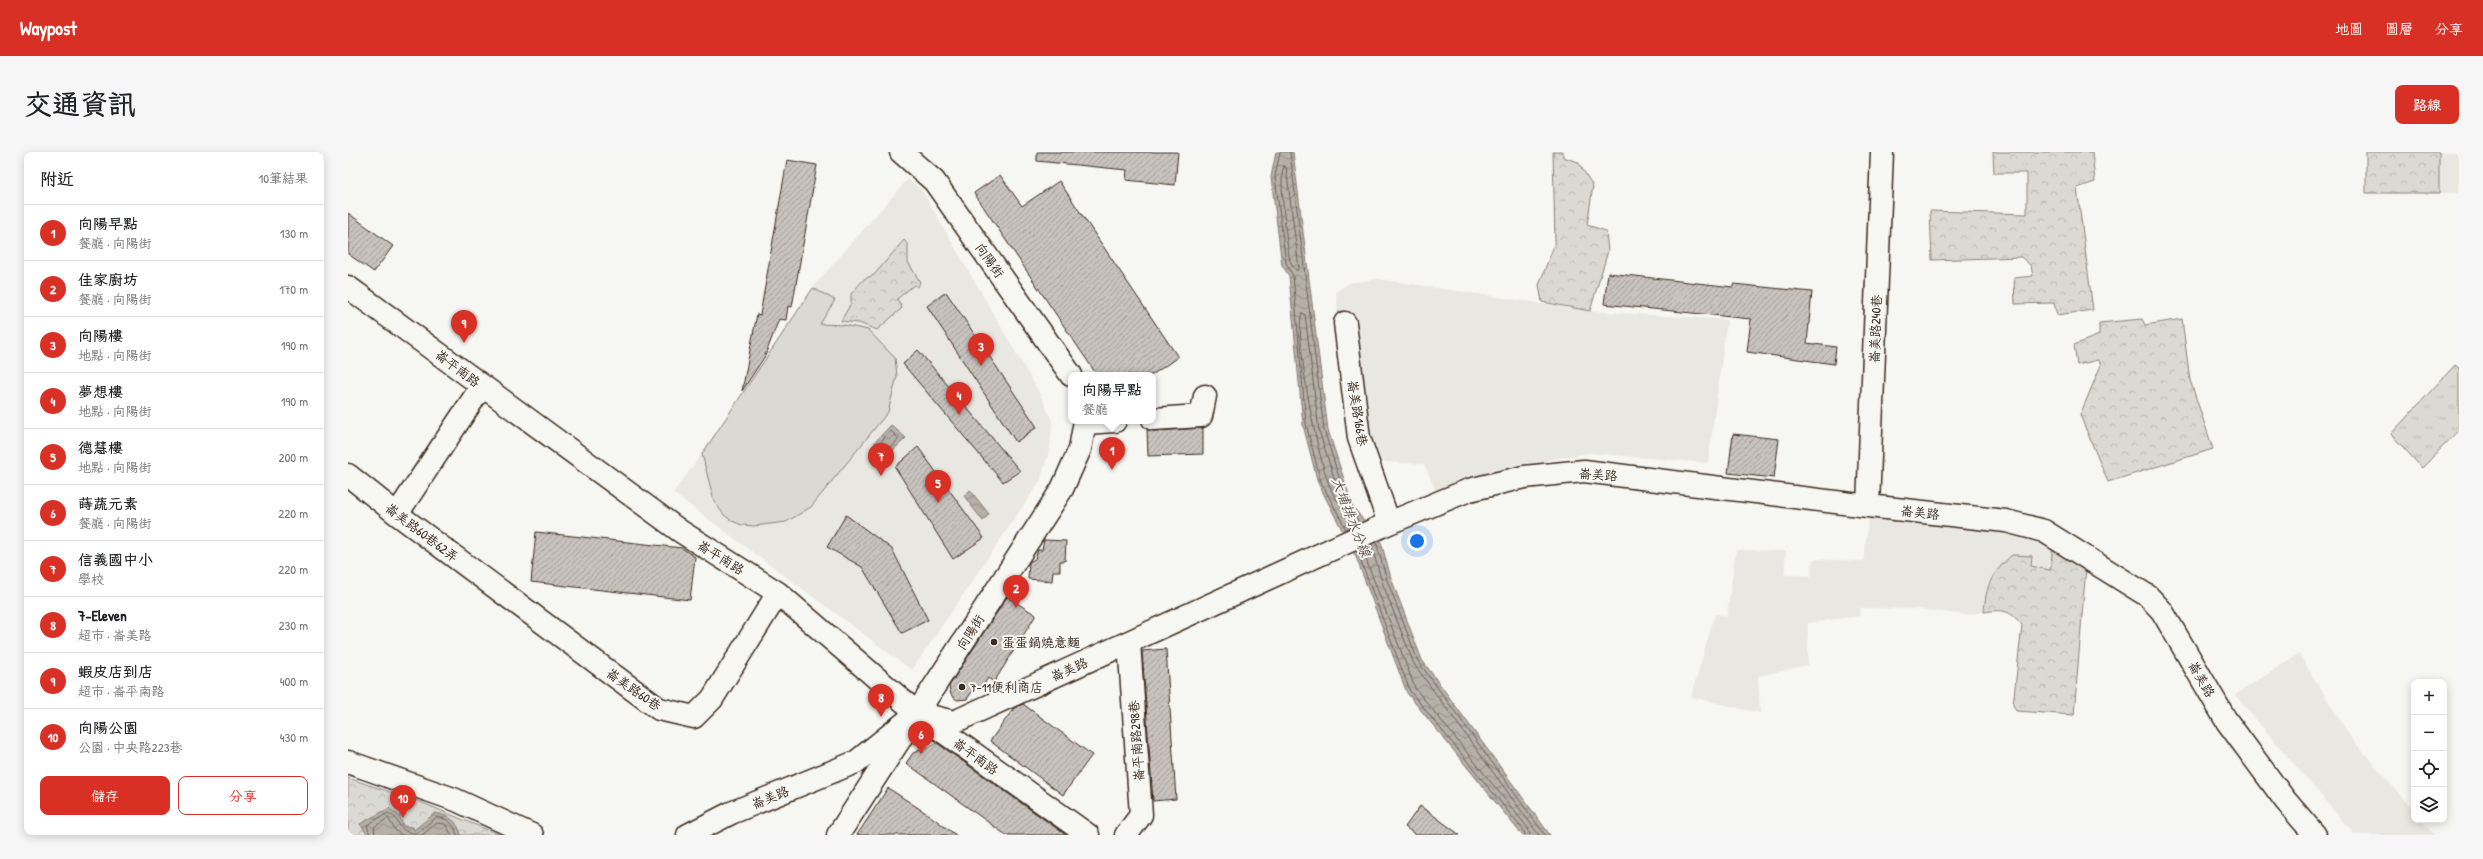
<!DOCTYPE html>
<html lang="zh-TW">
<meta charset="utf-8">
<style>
:root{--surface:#fff;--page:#f6f6f6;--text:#202124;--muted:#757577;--line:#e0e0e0;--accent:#d93025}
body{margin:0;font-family:"Patrick Hand","LXGW WenKai TC",sans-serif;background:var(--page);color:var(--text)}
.controls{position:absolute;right:12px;bottom:12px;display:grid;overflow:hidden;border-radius:8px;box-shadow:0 2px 10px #0003}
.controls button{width:36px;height:36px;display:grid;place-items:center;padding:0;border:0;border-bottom:1px solid var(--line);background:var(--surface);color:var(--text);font:20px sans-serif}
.you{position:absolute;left:1069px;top:389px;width:14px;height:14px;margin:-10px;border:3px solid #fff;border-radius:50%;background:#1a73e8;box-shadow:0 0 0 6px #1a73e833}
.badge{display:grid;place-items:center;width:26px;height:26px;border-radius:50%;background:var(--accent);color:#fff;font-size:13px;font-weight:700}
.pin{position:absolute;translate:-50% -33px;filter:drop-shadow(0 1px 2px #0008)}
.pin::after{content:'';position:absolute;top:21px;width:14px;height:12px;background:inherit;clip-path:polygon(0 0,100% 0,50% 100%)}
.popup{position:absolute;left:720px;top:220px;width:88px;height:52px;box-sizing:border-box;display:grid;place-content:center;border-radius:8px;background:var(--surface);filter:drop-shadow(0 1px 3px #0005);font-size:13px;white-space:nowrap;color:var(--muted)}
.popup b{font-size:15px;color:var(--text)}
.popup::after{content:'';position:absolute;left:50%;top:100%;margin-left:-8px;border:8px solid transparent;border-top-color:var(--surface)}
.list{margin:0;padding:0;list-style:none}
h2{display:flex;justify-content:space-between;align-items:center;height:52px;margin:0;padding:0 16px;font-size:17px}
h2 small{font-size:13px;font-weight:400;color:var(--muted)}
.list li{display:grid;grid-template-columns:26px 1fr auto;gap:12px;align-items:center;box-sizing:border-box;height:56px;padding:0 16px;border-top:1px solid var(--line)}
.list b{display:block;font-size:15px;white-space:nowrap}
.list p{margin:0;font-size:13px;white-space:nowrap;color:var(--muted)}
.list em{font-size:13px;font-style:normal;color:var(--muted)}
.actions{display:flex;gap:8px;padding:12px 16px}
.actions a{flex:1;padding:9px 0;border:1px solid var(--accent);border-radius:8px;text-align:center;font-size:14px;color:var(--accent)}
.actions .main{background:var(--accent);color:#fff}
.icon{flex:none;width:22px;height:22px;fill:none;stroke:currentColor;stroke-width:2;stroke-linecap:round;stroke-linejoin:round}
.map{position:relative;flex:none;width:2111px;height:683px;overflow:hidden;border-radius:8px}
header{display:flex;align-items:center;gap:24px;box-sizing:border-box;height:56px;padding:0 20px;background:var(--accent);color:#fff}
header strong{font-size:19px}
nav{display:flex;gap:22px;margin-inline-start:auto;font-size:14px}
.intro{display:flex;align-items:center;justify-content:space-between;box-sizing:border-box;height:96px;padding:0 24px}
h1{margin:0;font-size:28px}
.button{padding:10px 18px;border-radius:8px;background:var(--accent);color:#fff;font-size:14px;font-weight:700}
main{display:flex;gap:24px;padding:0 24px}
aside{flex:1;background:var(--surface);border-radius:8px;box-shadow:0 2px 10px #0003}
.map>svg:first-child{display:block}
.built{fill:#e8e7e2}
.grass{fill:url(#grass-tufts);stroke:#8a8278}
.forest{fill:url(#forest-crowns);stroke:#8a8278}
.pitch{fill:#dad9d3;stroke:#8a8278}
.water{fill:url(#water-waves);stroke:#857a71}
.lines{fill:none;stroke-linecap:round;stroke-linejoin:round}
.shore{stroke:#6c6056;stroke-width:1}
.building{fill:url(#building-hatch);stroke:#3b2a1e}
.minor-casing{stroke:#3b2a1e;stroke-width:25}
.minor{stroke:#f6f6f2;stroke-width:22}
.poi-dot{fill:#3b2a1e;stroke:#f6f6f2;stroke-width:1.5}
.labels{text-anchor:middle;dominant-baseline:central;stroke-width:4;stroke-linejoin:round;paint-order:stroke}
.street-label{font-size:13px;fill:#3b2a1e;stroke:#f6f6f2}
.poi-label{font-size:13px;fill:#3b2a1e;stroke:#f6f6f2;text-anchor:start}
.water-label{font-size:14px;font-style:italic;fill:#605248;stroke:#f6f6f2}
</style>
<header>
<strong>Waypost</strong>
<nav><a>地圖</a><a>圖層</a><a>分享</a></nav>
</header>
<div class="intro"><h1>交通資訊</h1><a class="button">路線</a></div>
<main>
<aside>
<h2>附近<small>10筆結果</small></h2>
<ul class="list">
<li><span class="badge">1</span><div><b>向陽早點</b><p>餐廳 · 向陽街</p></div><em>130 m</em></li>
<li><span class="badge">2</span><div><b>佳家廚坊</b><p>餐廳 · 向陽街</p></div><em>170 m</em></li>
<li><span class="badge">3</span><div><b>向陽樓</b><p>地點 · 向陽街</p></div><em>190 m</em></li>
<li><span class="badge">4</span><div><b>夢想樓</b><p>地點 · 向陽街</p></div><em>190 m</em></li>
<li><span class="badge">5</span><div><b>德慧樓</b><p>地點 · 向陽街</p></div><em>200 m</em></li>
<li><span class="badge">6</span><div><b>蒔蔬元素</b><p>餐廳 · 向陽街</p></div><em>220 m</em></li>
<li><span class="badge">7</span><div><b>信義國中小</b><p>學校</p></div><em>220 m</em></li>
<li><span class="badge">8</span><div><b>7-Eleven</b><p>超市 · 崙美路</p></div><em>230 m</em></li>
<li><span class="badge">9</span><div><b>蝦皮店到店</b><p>超市 · 崙平南路</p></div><em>400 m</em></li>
<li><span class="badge">10</span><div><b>向陽公園</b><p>公園 · 中央路223巷</p></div><em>430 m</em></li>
</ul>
<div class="actions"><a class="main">儲存</a><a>分享</a></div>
</aside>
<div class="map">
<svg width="2111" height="683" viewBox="0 0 2111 683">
<defs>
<pattern id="grass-tufts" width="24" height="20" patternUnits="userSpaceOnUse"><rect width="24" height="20" fill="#dad9d3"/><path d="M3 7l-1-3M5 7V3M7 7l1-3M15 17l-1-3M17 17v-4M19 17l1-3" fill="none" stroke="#bcbab5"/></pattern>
<pattern id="forest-crowns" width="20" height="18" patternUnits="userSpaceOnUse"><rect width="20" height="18" fill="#dad9d3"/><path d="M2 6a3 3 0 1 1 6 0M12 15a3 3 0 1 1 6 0" fill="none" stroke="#bcbab5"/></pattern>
<pattern id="water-waves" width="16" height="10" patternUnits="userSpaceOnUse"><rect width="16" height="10" fill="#b6b0a9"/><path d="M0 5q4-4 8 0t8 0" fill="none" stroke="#958f89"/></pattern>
<pattern id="building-hatch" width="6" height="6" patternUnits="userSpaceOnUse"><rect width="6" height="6" fill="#c8c3be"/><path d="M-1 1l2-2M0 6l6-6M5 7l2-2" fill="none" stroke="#a49f9a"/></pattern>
</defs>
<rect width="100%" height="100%" fill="#f6f6f2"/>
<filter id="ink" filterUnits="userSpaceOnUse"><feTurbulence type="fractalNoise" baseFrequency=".025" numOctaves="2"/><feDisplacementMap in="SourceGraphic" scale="8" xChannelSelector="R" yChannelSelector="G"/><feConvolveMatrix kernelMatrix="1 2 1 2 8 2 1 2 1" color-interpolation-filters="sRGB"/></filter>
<g filter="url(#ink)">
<path class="built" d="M2091,0H2111V41H2091Z
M560,27L573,37L693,244L704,269L702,297L692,329L564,518L325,341L354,302L467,133Z
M1030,127L1242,159L1379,168L1360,311L1240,301L1201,308L1089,341L1076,312L1020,309L996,226L988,140L1002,131Z
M1523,350L1707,379L1702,418L1683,414L1684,404L1638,438L1636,460L1619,463L1571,457L1512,456L1511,464L1460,471V513L1410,524L1412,561L1343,545L1367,462L1379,464L1388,398L1438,399L1436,423L1463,424L1465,407L1515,409Z
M1951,502L2003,586L2066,659V668H2073L2086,683H2007L1887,543Z"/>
<path class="grass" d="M2107,213L2111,216V278L2074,316L2043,282Z"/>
<path class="forest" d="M1205,0H1215V5L1230,10L1245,34L1239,73L1258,79L1260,99L1242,159L1194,150L1191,133L1207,90Z
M1645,0H1744L1747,30L1729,36L1745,158L1709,163L1706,151L1667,152L1666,126L1685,124L1683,114L1673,105L1584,108L1582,59L1679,62V21H1646Z
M2018,0H2091V41H2018Z
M556,88L560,93V110L572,130L570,135L566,133L549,147L554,156L529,178L511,171L493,169L503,151V142L516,127L526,123Z
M1794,167L1797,173L1834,167L1842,228L1865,297L1760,330L1732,263L1753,213L1750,208L1729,213L1726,193L1751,183V171Z
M1707,379L1739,402L1726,563L1668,559L1665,553L1674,473C1662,458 1655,457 1636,460C1638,433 1643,422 1664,403L1684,404L1683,414L1702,418Z
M0,626L70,649L152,683H0Z"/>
<path class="pitch" d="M465,136L487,148L472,172L496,173L520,178L547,206L549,224L540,260L463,355L438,370L406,374L394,373L384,369L376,363L366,349L354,302Z"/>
<path class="water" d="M928,0H945L980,278L1005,355L1033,390L1043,426L1074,508L1202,683H1174L1059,541L1008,405L970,331L955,273L941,124L934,113L923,25Z
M543,273L558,286L539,304L526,291Z
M622,338L641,362L635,369L616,344Z
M41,656L52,665L55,674L65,675L66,678L87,661C101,664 109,668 113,683H20L12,672Z"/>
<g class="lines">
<path class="shore" d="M932,0L927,25L938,111L945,124L958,272L973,330L998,377
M942,0L976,278L1001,357L1012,371
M936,14L938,15L951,116L949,119C947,117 944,113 942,109C939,96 930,22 936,14Z
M954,161L957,162L971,279L993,347L991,350C973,339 945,179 954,161Z
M543,279L551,287L539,298L533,290Z
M1028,390L1039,428L1070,509L1197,683
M1023,392L1034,430L1066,512L1191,683
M1014,397L1067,536L1180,676L1182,683
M1009,399L1062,539L1176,679L1177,683
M22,683L19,673L40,661C53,666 48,681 68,681L89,665C100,667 106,671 109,683
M27,683L26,675L40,666L48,679L54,683
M74,683L89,671L97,672L104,683"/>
</g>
<path class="building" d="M689,0H830L827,33L778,28L779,18L689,9Z
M439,8L469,13L444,155L440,154L438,168L431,167L417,204L394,239L409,162L412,163Z
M652,23L674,54L711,29L830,205L804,223H749L626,41Z
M0,61L45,94L26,120L0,102Z
M1260,121L1385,135V132L1464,140L1459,191L1488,195L1486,212L1399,200L1403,167L1256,152Z
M598,140L689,275L668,290L579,154Z
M570,198L651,294L672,319L655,330L641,314L555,212Z
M855,276V302L800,304L799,277L806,279Z
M1385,282L1431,287L1426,326L1380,321Z
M570,295L636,386L605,407L547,315Z
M498,363L544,397L580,468L554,481L514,415L479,395Z
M188,380L334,396L347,405L342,448L183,430Z
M696,388L718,389L717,409H712V419H705L704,429L680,427L681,410L687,407L690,398H694Z
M659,445L688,463L646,530L640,526L633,537L628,534L619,547L609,548L603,543L601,534Z
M818,497L828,647L805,649L794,499Z
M675,552L744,603L715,643L642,589L666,556Z
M589,591L718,683H658L558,611L565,601Z
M540,636L581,663L608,683H509Z
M1072,654L1085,663L1112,683H1068L1057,675Z"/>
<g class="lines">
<defs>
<path id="minor" d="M553,0L586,29L723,223
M0,135L332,379L430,441L569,561L740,683
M997,171L1011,286L1041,371
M805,267L853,264L857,244
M737,271L767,269
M0,323L49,362L311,557L346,565L364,547L430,441
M1520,354L1534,0
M49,362L134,234
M0,610L108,648L184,683
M340,683L383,661L508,610L569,561L606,570L1041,371L1121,338L1176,325L1236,319L1520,354L1658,369L1696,379L1800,444L1814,459L1878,568L1937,648L1967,683
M490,683L714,337L732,297L737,269
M778,683L793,663L781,490"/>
</defs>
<use href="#minor" class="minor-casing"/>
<use href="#minor" class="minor"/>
</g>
</g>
<g class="poi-dot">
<circle cx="646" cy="490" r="4"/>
<circle cx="614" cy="535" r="4"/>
</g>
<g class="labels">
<g class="street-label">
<text transform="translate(642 108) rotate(55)">向陽街</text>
<text transform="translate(1527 177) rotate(-88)">崙美路240巷</text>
<text transform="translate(110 216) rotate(37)">崙平南路</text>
<text transform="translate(1010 261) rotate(81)">崙美路166巷</text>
<text transform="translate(1250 322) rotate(4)">崙美路</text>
<text transform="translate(1572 360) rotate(6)">崙美路</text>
<text transform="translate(74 380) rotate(37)">崙美路60巷62弄</text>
<text transform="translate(373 405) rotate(32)">崙平南路</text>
<text transform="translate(622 480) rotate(-57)">向陽街</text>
<text transform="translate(721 517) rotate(-24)">崙美路</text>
<text transform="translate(1854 527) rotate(60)">崙美路</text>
<text transform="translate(286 537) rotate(35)">崙美路60巷</text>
<text transform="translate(788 589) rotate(-94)">崙平南路298巷</text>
<text transform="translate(628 604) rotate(36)">崙平南路</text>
<text transform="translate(422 645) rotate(-22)">崙美路</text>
</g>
<g class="poi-label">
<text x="654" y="490">蛋蛋鍋燒意麵</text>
<text x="622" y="535">7-11便利商店</text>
</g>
<g class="water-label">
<text transform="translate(1004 365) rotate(69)">大埔排水分線</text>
</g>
</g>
</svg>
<div class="controls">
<button>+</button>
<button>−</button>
<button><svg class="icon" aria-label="locate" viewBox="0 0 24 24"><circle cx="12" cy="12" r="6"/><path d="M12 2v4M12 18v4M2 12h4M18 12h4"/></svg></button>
<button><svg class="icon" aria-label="layers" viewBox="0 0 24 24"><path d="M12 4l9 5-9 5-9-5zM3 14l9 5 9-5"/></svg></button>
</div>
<div class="you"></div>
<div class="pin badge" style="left:764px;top:318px">1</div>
<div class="popup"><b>向陽早點</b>餐廳</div>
<div class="pin badge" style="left:668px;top:456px">2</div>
<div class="pin badge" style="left:633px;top:214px">3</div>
<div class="pin badge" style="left:611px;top:263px">4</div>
<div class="pin badge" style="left:590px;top:351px">5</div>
<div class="pin badge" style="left:573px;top:602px">6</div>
<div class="pin badge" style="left:533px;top:324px">7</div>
<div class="pin badge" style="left:533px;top:565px">8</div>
<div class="pin badge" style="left:116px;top:191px">9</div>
<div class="pin badge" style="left:55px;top:666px">10</div>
</div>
</main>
